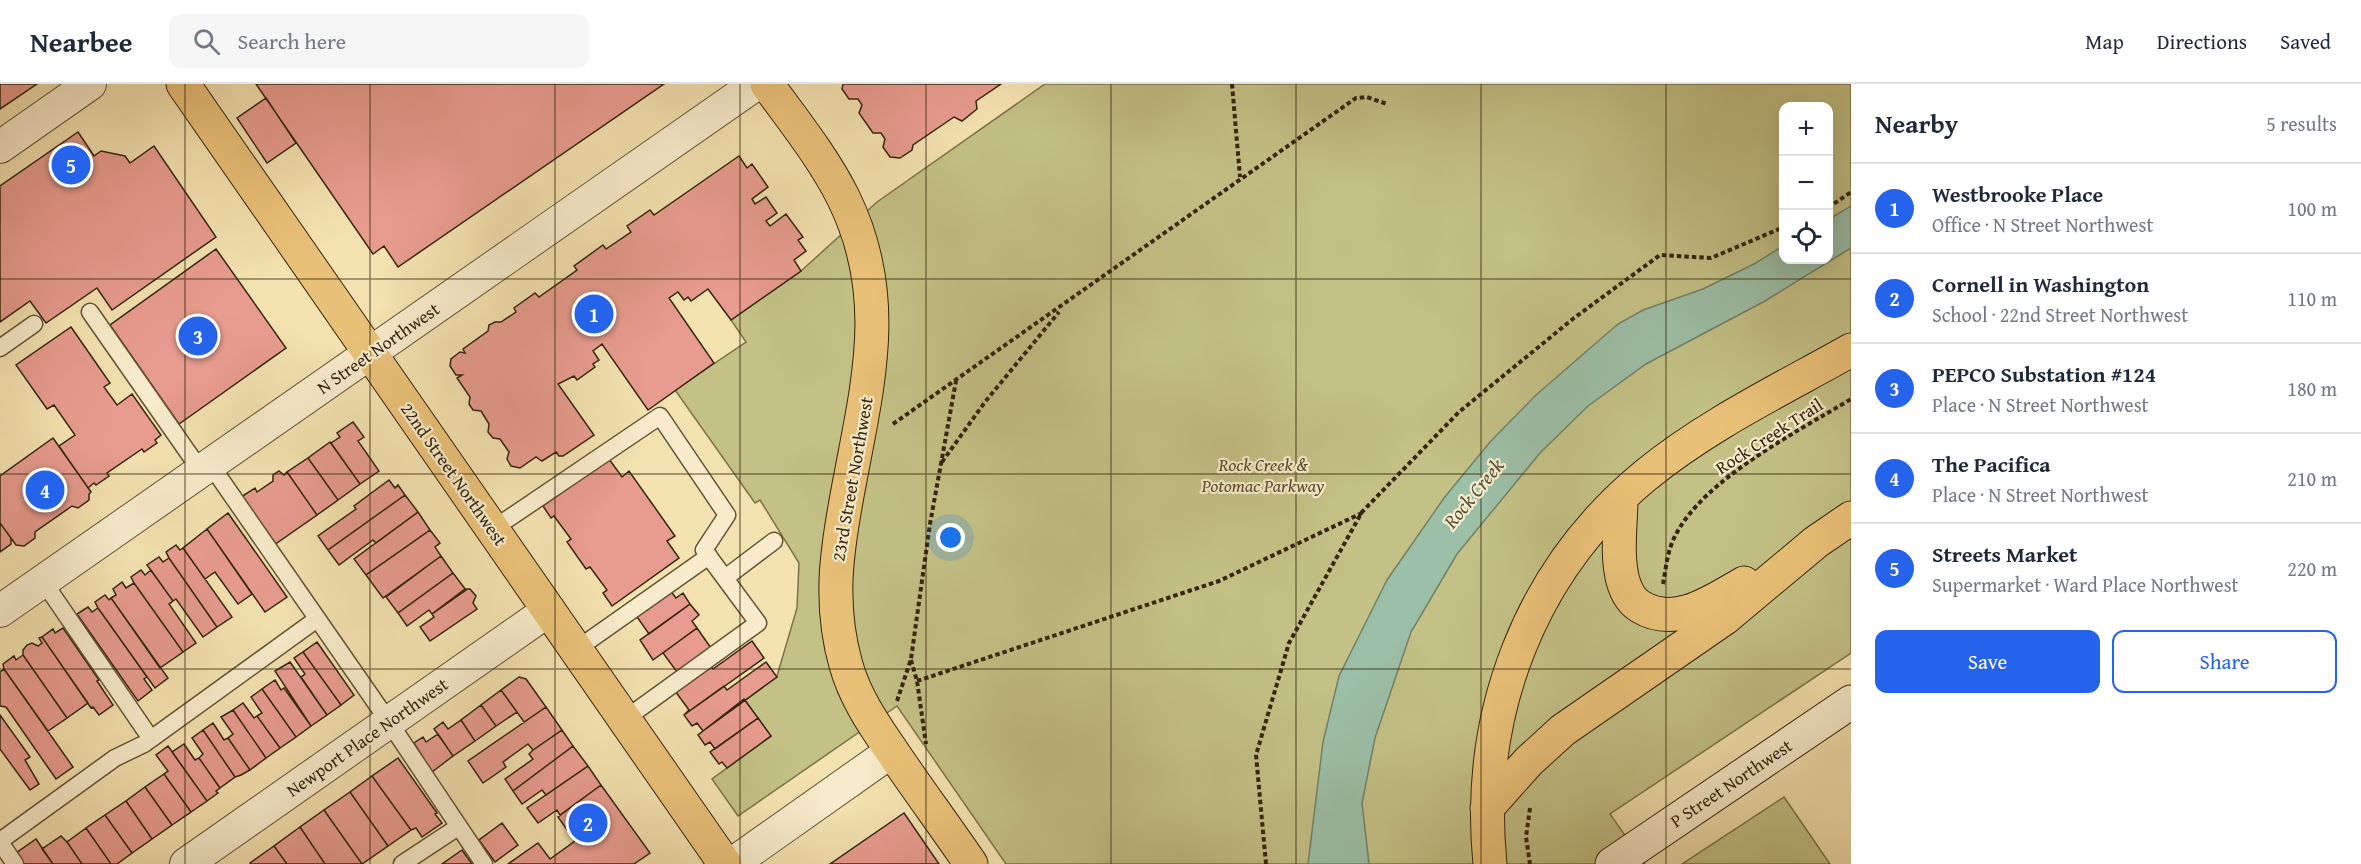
<!DOCTYPE html>
<meta charset="utf-8">
<style>
:root{--surface:#fff;--page:#f6f6f7;--text:#1f2937;--muted:#747a83;--line:#e0e1e3;--accent:#2563eb}
body{margin:0;font-family:"Gentium Book Plus",serif;background:var(--page);color:var(--text)}
.controls{position:absolute;right:18px;top:18px;display:grid;overflow:hidden;border-radius:12px;box-shadow:0 6px 24px #0002}
.controls button{width:54px;height:54px;display:grid;place-items:center;padding:0;border:0;border-bottom:2px solid var(--line);background:var(--surface);color:var(--text);font:30px sans-serif}
.you{position:absolute;left:951px;top:454px;width:21px;height:21px;margin:-15px;border:4px solid #fff;border-radius:50%;background:#1a73e8;box-shadow:0 0 0 9px #1a73e833}
.badge{display:grid;place-items:center;width:39px;height:39px;border-radius:50%;background:var(--accent);color:#fff;font-size:20px;font-weight:700}
.pin{position:absolute;translate:-50% -50%;border:3px solid #fff;box-shadow:0 2px 6px #0006}
.list{margin:0;padding:0;list-style:none}
h2{display:flex;justify-content:space-between;align-items:center;height:78px;margin:0;padding:0 24px;font-size:26px}
h2 small{font-size:20px;font-weight:400;color:var(--muted)}
.list li{display:grid;grid-template-columns:39px 1fr auto;gap:18px;align-items:center;box-sizing:border-box;height:90px;padding:0 24px;border-top:2px solid var(--line)}
.list b{display:block;font-size:22px;white-space:nowrap}
.list p{margin:0;font-size:20px;white-space:nowrap;color:var(--muted)}
.list em{font-size:20px;font-style:normal;color:var(--muted)}
.actions{display:flex;gap:12px;padding:18px 24px}
.actions a{flex:1;padding:14px 0;border:2px solid var(--accent);border-radius:12px;text-align:center;font-size:21px;color:var(--accent)}
.actions .main{background:var(--accent);color:#fff}
.icon{flex:none;width:33px;height:33px;fill:none;stroke:currentColor;stroke-width:2;stroke-linecap:round;stroke-linejoin:round}
.map{position:relative;flex:none;width:1851px;height:780px;overflow:hidden}
header{display:flex;align-items:center;gap:36px;box-sizing:border-box;height:84px;padding:0 30px;background:var(--surface);border-bottom:2px solid var(--line)}
header strong{font-size:28px}
nav{display:flex;gap:33px;margin-inline-start:auto;font-size:21px}
.search{width:420px;height:54px;background:var(--page);display:flex;align-items:center;gap:15px;box-sizing:border-box;padding:0 21px;border-radius:12px;color:var(--muted);font-size:22px}
main{display:flex}
aside{flex:1;background:var(--surface)}
.map>svg:first-child{display:block}
.green{fill:#c3c186;stroke:#7c7248;stroke-width:1.5;fill-rule:evenodd}
.water{fill:#9cbfa7;stroke:#738168;stroke-width:1.5}
.building{fill:#e89c8f;stroke:#35240a;stroke-width:1.5}
.lines{fill:none;stroke-linecap:round;stroke-linejoin:round}
.service-casing{stroke:#655434;stroke-width:19}
.minor-casing{stroke:#655434;stroke-width:34}
.secondary-casing{stroke:#35240a;stroke-width:35}
.primary-casing{stroke:#35240a;stroke-width:35}
.path{stroke:#35240a;stroke-width:4;stroke-dasharray:4.5 3;stroke-linecap:butt}
.service{stroke:#f8eccc;stroke-width:16}
.minor{stroke:#f8eccc;stroke-width:32}
.secondary{stroke:#f8eccc;stroke-width:33}
.primary{stroke:#eac178;stroke-width:33}
.grid{fill:none;stroke:#35240a;stroke-width:1.5;stroke-opacity:0.55}
.labels{text-anchor:middle;dominant-baseline:central;stroke-width:4.5;stroke-linejoin:round;paint-order:stroke}
.street-label{font-size:18px;fill:#35240a;stroke:#f8eccc}
.park-label{font-size:18px;font-style:italic;fill:#584b29;stroke:#f8eccc}
.water-label{font-size:20px;font-style:italic;fill:#545239;stroke:#f8eccc}
</style>
<header>
<strong>Nearbee</strong>
<div class="search"><svg class="icon" aria-label="search" viewBox="0 0 24 24"><circle cx="10" cy="10" r="6"/><path d="M15 15l6 6"/></svg>Search here</div>
<nav><a>Map</a><a>Directions</a><a>Saved</a></nav>
</header>
<main>
<div class="map">
<svg width="1851" height="780" viewBox="0 0 1851 780">
<rect width="100%" height="100%" fill="#f4e2b0"/>
<filter id="stains"><feTurbulence type="fractalNoise" baseFrequency=".00333" numOctaves="4"/><feColorMatrix values="0 0 0 0 .2 0 0 0 0 .09 0 0 0 0 .02 0 0 0 .5 -.17"/></filter>
<radialGradient id="worn" r=".72"><stop offset=".6" stop-color="#630" stop-opacity="0"/><stop offset="1" stop-color="#630" stop-opacity=".3"/></radialGradient>
<path class="green" d="M1045,0H1851V569L1610,730L1645,780H1006L897,622L738,732L712,695L771,652L744,615L777,592L797,524L799,479L760,416L755,419L675,306L746,258L731,236L801,187L877,118ZM1784,22H1828V176H1784Z
M1784,713L1830,780H1682Z"/>
<path class="water" d="M1851,122V164L1765,217L1646,280L1588,322L1540,369L1457,470L1411,548L1375,654L1362,719L1369,780H1308L1323,658L1339,592L1387,496L1444,414L1490,358L1536,311L1618,240L1643,226L1703,205L1754,180L1783,162L1784,176H1828L1829,135Z"/>
<path class="building" d="M0,0H37L0,25Z
M256,0H664L398,183L384,162L373,170Z
M843,0H1001L976,17L977,25L962,37L954,33L913,61L912,66L900,74L890,73L883,63L885,55L881,49H873L859,29L862,21L858,15H849L842,5Z
M266,14L296,59L267,79L237,34Z
M78,48L94,72L101,67L125,72L130,79L154,62L216,153L112,226L97,204L46,239L30,217L0,238V102Z
M739,72L747,84L752,80L768,103L752,115L755,120L766,113L777,129L766,137L770,142L786,130L803,153L798,156L806,167L794,176L801,187L731,236L708,205L691,217L688,213L684,216L678,208L669,214L714,279L648,326L602,260L593,267L599,276L593,280L595,283L577,296L574,292L558,300L594,351L563,372H559L556,368L542,377L536,373L520,384L511,382L507,375L509,368L500,355L493,354L488,348L489,340L481,327L473,326L469,320L470,313L457,294L462,291H456L450,282L451,275L460,268L465,269L463,265L488,247L489,241L495,238H501L516,228L514,224L535,209L539,213L577,186L574,182L603,161L606,165L631,148L627,142L650,126L654,131Z
M216,165L286,264L179,340L110,241Z
M71,243L110,299L104,303L117,321L132,310L161,351L155,356L157,359L144,368L142,365L107,389L109,392L96,401L94,399L88,404L59,362L75,351L54,321L47,325L16,281Z
M353,338L364,353L358,357L379,387L360,400L331,359L340,353L337,349Z
M53,354L91,408L89,410V416L78,424L72,422L35,448V454L24,462L16,461L0,439V392Z
M330,358L360,400L338,416L308,374Z
M308,374L338,416L317,431L287,388Z
M609,375L622,393L629,387L675,452L667,457L679,474L612,522L603,509L607,506L590,483L586,485L567,458L571,455L554,432L551,434L543,422Z
M279,387L284,391L287,388L317,431L274,461L241,413L255,404L257,408L273,397V391Z
M389,396L395,404L398,401L405,411L328,466L318,452L356,425L354,422Z
M405,411L418,428L376,459L373,456L339,481L328,466Z
M418,428L430,446L366,491L354,475Z
M228,429L287,513L265,528L207,445Z
M0,439L11,454V460L0,468Z
M207,445L252,510L238,520L215,488L205,495L183,464Z
M430,446L440,459L435,463L441,472L383,514L366,491Z
M176,461L180,466L183,464L232,533L217,543L169,474L166,468Z
M441,472L453,489L398,529L386,513Z
M159,473L163,478L169,474L217,543L203,553L176,515L173,517L147,481Z
M141,486L145,491L151,486L173,517L169,520L196,559L183,568L134,499L131,493Z
M453,489L466,506L432,530L429,526L407,542L398,529Z
M122,498L126,504L134,499L183,568L160,584L111,514L116,511L113,505Z
M465,505H470L476,512L473,519L477,525L430,557L420,543L434,533L432,530Z
M670,506L676,514L683,509L690,520L649,550L635,530Z
M105,511L109,516L111,514L168,594L155,604L98,524L95,518Z
M690,520L699,531L692,537L697,544L653,576L640,556Z
M88,523L92,528L98,524L147,593L144,595L152,606L138,617L77,530Z
M63,544L99,596L97,597L113,621L99,631L93,623L91,624L42,553L53,545L55,549Z
M697,544L711,564L677,588L663,569Z
M42,553L88,619L67,634L23,571V566L27,561L32,559L38,562L42,559L39,554Z
M752,557L764,574L684,631L689,626L675,607L710,581L713,585Z
M317,558L354,611L341,621L303,568Z
M303,568L341,621L327,631L301,593L305,590L294,574Z
M23,571L67,634L48,647L4,585L3,580L14,572L16,576Z
M290,578L327,631L311,642L275,587Z
M766,578L777,593L703,647L697,639L692,642L684,631L724,602L727,606Z
M4,585L73,683L56,695L6,623L0,622V588Z
M519,593L526,595L546,623L524,638L501,606Z
M275,596L281,606L284,604L311,642L296,653L262,605Z
M262,605L296,653L280,664L257,632L262,629L251,613Z
M501,606L517,628L496,642L481,621Z
M744,615L758,634L715,665L710,658L705,661L698,651Z
M243,619L254,634L257,632L280,664L266,674L233,626Z
M481,621L496,642L475,657L461,636Z
M546,623L562,646L533,666L528,660L503,678L506,683L483,699L468,677Z
M233,626L266,674L250,686L228,654L233,650L221,633Z
M0,631L30,673L25,676L39,700L30,706L0,665Z
M758,634L771,652L727,684L722,678L719,680L710,668Z
M461,636L475,657L453,672L434,645L443,638L448,645Z
M213,639L224,656L228,654L250,686L241,691L235,693L203,646Z
M203,646L235,693L220,704L199,674L203,670L192,654Z
M562,646L573,662L513,707L505,695L533,675L529,670L533,666Z
M438,650L453,672L432,688L414,659L423,653L426,658Z
M184,660L195,676L199,674L220,704L216,707L218,709L207,717L172,668Z
M168,662L207,717L191,728L164,690L168,687L156,671Z
M573,662L588,682L546,711L542,706L522,720L513,707Z
M398,674L437,729L435,730L442,739L422,753L416,744L411,746L372,692Z
M588,682L601,701L560,731L557,726L538,739L527,724Z
M164,690L191,728L172,741L145,703Z
M372,692L411,746L388,762L350,708Z
M601,701L650,769L634,780H508L538,759L550,775L575,757L558,733Z
M145,703L172,741L152,755L126,717Z
M350,708L388,762L362,780L324,726Z
M126,717L152,755L132,769L105,731Z
M324,726L362,780H325L300,743Z
M904,729L939,780H830Z
M105,731L132,769L117,780H111L86,744Z
M502,739L518,761L495,778L479,756Z
M300,743L325,780H287L274,762Z
M86,744L111,780H82L67,758Z
M61,752L67,758L82,780H53L42,765Z
M36,755L53,780H24L16,769Z
M274,762L287,780H251L250,779Z
M462,766L472,780H442Z"/>
<g class="lines">
<defs>
<path id="service" d="M90,228L201,387
M0,264L34,240
M210,380L389,638L484,780
M493,445L660,332L727,431L704,466L758,539L625,635
M725,494L774,457
M43,497L151,655
M577,565L709,472
M0,757L115,674L144,660L317,535
M0,758L15,780
M402,780L458,743"/>
<path id="minor" d="M0,63L90,0
M0,527L756,0
M186,780L549,526
M732,780L892,667"/>
<path id="secondary" d="M1612,780L1851,618"/>
<path id="primary" d="M183,0L725,780
M767,0C793,36 823,73 843,113C892,212 868,299 849,401C837,464 828,518 846,581C856,617 878,646 898,676C922,711 947,745 971,780
M1621,413C1621,440 1616,471 1623,497C1626,507 1632,518 1641,523C1676,544 1714,516 1744,499
M1487,724L1529,677L1563,646L1725,534L1816,458L1851,434
M1490,780C1475,631 1529,487 1646,391C1707,341 1782,305 1851,266"/>
</defs>
<use href="#service" class="service-casing"/>
<use href="#minor" class="minor-casing"/>
<use href="#secondary" class="secondary-casing"/>
<use href="#primary" class="primary-casing"/>
<path class="path" d="M1232,0L1240,93
M1828,124L1851,108
M893,340L1356,14L1367,13L1387,20
M942,378L985,318L1059,228
M1663,500C1665,490 1666,479 1669,468C1686,403 1796,349 1851,315
M911,576L917,597L926,660
M917,597L1219,497L1362,429
M897,617L911,575L930,440L956,297
M1530,724L1526,753L1530,780
M1266,780L1256,671L1289,559L1362,428L1459,328L1574,234L1660,171L1711,174L1784,143"/>
<use href="#service" class="service"/>
<use href="#minor" class="minor"/>
<use href="#secondary" class="secondary"/>
<use href="#primary" class="primary"/>
</g>
<path class="grid" d="M185,0V780M370,0V780M555,0V780M740,0V780M926,0V780M1111,0V780M1296,0V780M1481,0V780M1666,0V780M0,195H1851M0,390H1851M0,585H1851"/>
<g class="labels">
<g class="street-label">
<text transform="translate(378 264) rotate(-35)">N Street Northwest</text>
<text transform="translate(1769 352) rotate(-33)">Rock Creek Trail</text>
<text transform="translate(454 390) rotate(55)">22nd Street Northwest</text>
<text transform="translate(852 395) rotate(-80)">23rd Street Northwest</text>
<text transform="translate(367 653) rotate(-35)">Newport Place Northwest</text>
<text transform="translate(1731 699) rotate(-34)">P Street Northwest</text>
</g>
<g class="park-label">
<text x="1263" y="380">Rock Creek &amp;<tspan x="1263" dy="21">Potomac Parkway</tspan></text>
</g>
<g class="water-label">
<text transform="translate(1473 409) rotate(-51)">Rock Creek</text>
</g>
</g>
<rect width="100%" height="100%" filter="url(#stains)"/>
<rect width="100%" height="100%" fill="url(#worn)"/>
</svg>
<div class="controls">
<button>+</button>
<button>−</button>
<button><svg class="icon" aria-label="locate" viewBox="0 0 24 24"><circle cx="12" cy="12" r="6"/><path d="M12 2v4M12 18v4M2 12h4M18 12h4"/></svg></button>
</div>
<div class="you"></div>
<div class="pin badge" style="left:594px;top:230px">1</div>
<div class="pin badge" style="left:588px;top:739px">2</div>
<div class="pin badge" style="left:198px;top:252px">3</div>
<div class="pin badge" style="left:45px;top:406px">4</div>
<div class="pin badge" style="left:71px;top:81px">5</div>
</div>
<aside>
<h2>Nearby<small>5 results</small></h2>
<ul class="list">
<li><span class="badge">1</span><div><b>Westbrooke Place</b><p>Office · N Street Northwest</p></div><em>100 m</em></li>
<li><span class="badge">2</span><div><b>Cornell in Washington</b><p>School · 22nd Street Northwest</p></div><em>110 m</em></li>
<li><span class="badge">3</span><div><b>PEPCO Substation #124</b><p>Place · N Street Northwest</p></div><em>180 m</em></li>
<li><span class="badge">4</span><div><b>The Pacifica</b><p>Place · N Street Northwest</p></div><em>210 m</em></li>
<li><span class="badge">5</span><div><b>Streets Market</b><p>Supermarket · Ward Place Northwest</p></div><em>220 m</em></li>
</ul>
<div class="actions"><a class="main">Save</a><a>Share</a></div>
</aside>
</main>
